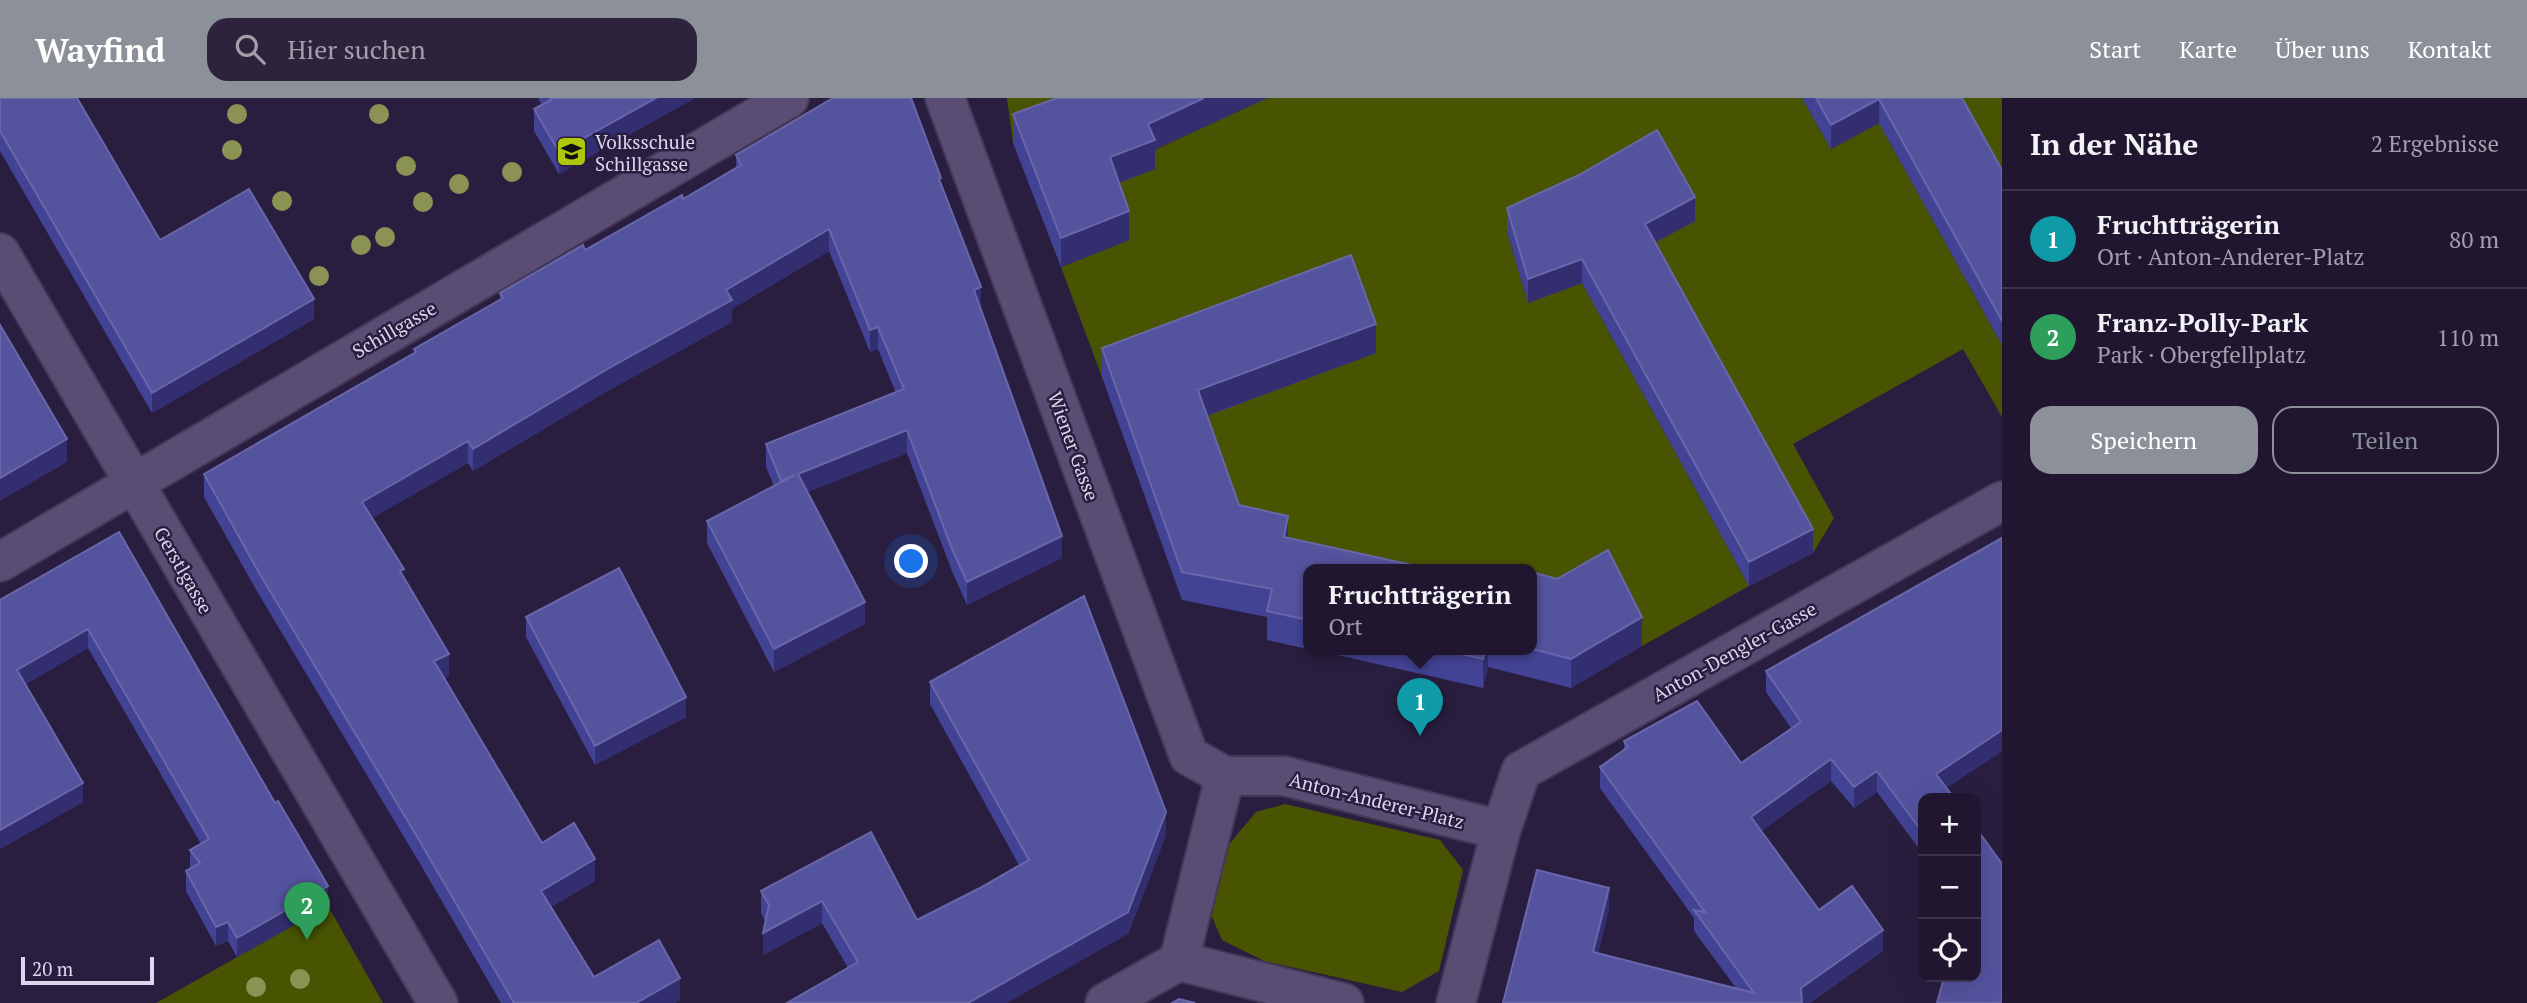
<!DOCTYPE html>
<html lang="de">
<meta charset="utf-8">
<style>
:root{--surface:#201630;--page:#2d233c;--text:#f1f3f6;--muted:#a29fab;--line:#3d354c;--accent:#8c9099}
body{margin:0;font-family:"PT Serif",serif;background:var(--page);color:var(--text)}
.controls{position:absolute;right:21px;bottom:21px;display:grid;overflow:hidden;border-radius:14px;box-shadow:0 7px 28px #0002}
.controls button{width:63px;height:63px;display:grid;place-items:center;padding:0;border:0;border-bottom:2px solid var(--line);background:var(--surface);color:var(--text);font:35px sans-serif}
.scale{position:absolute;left:21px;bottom:18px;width:133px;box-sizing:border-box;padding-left:7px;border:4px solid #dcd6ed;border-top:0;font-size:19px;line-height:24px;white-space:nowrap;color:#dcd6ed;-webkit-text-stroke:5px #2a1e40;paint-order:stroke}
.you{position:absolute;left:912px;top:464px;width:24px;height:24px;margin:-18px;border:5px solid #fff;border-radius:50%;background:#1a73e8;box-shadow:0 0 0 10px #1a73e833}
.badge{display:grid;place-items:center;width:46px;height:46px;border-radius:50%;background:var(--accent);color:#fff;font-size:23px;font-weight:700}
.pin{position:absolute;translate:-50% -58px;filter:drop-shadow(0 2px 4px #0008)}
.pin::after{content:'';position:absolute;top:37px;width:24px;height:21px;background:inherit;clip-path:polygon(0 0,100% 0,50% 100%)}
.popup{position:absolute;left:1303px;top:466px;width:234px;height:91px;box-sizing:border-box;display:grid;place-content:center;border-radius:14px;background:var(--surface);filter:drop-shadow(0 2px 5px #0005);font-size:23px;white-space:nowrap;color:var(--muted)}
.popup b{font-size:26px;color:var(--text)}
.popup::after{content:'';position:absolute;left:50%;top:100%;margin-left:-14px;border:14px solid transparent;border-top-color:var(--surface)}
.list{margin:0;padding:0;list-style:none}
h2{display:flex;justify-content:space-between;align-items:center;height:91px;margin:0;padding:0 28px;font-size:30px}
h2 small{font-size:23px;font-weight:400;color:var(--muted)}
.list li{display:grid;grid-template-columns:46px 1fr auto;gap:21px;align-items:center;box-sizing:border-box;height:98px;padding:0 28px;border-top:2px solid var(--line)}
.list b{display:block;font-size:26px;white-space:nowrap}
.list p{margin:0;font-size:23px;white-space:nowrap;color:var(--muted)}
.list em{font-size:23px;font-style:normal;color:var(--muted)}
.actions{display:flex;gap:14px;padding:21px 28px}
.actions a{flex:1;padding:16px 0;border:2px solid var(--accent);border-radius:21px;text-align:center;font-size:24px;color:var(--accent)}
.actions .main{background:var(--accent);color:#fff}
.icon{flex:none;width:38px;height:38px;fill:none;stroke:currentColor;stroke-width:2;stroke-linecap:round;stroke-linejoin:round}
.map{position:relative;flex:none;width:2002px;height:905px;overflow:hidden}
header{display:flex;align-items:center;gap:42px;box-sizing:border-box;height:98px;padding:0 35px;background:var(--accent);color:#fff}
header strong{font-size:33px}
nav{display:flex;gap:38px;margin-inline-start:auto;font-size:24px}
.search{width:490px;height:63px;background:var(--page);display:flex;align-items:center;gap:18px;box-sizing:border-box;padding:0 24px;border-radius:21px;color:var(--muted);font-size:26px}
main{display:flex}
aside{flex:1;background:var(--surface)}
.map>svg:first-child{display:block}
.green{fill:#495403}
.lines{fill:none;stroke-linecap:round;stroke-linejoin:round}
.minor-casing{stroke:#433856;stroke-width:42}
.minor{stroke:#594d74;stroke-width:38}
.tree{fill:#8a9353}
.wall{fill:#434395}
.shaded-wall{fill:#322e6f}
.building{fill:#54539e;stroke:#6967aa;stroke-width:2}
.labels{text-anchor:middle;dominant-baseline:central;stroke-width:5;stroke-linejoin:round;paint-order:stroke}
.poi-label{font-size:19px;fill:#dcd6ed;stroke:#2a1e40;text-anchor:start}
.street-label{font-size:19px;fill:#dcd6ed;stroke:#2a1e40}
</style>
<header>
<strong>Wayfind</strong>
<div class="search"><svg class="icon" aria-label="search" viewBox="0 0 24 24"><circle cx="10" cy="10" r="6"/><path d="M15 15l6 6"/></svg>Hier suchen</div>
<nav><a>Start</a><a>Karte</a><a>Über uns</a><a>Kontakt</a></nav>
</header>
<main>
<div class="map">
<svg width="2002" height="905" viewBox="0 0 2002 905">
<rect width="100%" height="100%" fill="#2a1e40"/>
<path class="green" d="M1007,0H1120L1122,5L1013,45Z
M1267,0H1802L1831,51L1879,25L2002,247V319L1963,251L1793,346L1834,420L1813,455L1645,150L1507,134L1528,205L1582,185L1749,488L1642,548L1608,481L1532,503V472H1308L1247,438L1102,279L1061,169L1129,142L1110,88L1148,55Z
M1949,0H2002V96Z
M1285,706L1440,742L1463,772L1439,873L1402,894L1264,863L1222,842L1209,812L1226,750L1256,714Z
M328,808L383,905H156Z"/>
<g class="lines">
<defs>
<path id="minor" d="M945,0L1189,658L1225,678H1284L1501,732
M0,155L438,905
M0,464L789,0
M1179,863L1225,678
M1179,863L1344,905
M1105,905L1179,863
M1456,905L1501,732L1521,673L2002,403"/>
</defs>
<use href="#minor" class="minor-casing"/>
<use href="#minor" class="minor"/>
</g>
<g class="tree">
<circle cx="237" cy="16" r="10"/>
<circle cx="379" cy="16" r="10"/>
<circle cx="232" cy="52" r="10"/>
<circle cx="406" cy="68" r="10"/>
<circle cx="512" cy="74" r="10"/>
<circle cx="459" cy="86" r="10"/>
<circle cx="282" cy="103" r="10"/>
<circle cx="423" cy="104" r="10"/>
<circle cx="385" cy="139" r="10"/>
<circle cx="361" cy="147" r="10"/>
<circle cx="319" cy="178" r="10"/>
<circle cx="300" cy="881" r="10"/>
<circle cx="256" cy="889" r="10"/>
</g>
<path class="wall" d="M0,0L160,142L314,221L152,315L0,53Z
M538,0H695L559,76L534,33V11L542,7Z
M1057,0H1267L1155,51V71L1119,85L1129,142L1061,169L1013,45V16Z
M1802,0H1962L2002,72V247L1879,25L1831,51Z
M736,57L941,88L1062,460L967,507L952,473L907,355L807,394L865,526L774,574L707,445V423L774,388L766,369V346L896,295L878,251L870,254L829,153L732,211V224L611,291L473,373L468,365L372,420L404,480L449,578L444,580L542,745L595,783L551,809L594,879L680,902L675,905H501L419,764L258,495L204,399V376L414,255V251L500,202V195L585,152L683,101L736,70Z
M1507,110L1695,123L1655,144L1813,455L1749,488L1582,185L1528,205L1507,134Z
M1102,250L1376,255L1207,318L1239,407L1288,440L1308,472V551L1267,542V519L1182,502L1102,279Z
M119,434L328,808L237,859L228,843L216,848L186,793V773L190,771V752L201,746L88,550L26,586L83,704L0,751V502Z
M2002,440V653L1946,690L1923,700V756L1877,694L1854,710L1831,683L1761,733L1819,812L1883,853L1810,905H1503L1609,811L1598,856L1736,890L1694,833V820L1600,690V669L1624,652V643L1741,665L1791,630L1766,594V573Z
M1532,474L1642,548L1571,590L1488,569L1483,590L1315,552H1532Z
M526,519L686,619L595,667L526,539Z
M930,584L1166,737L1128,836L848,870L822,825L763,857L765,823L761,815V793L917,822L978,791L1019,767L930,606Z"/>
<path class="shaded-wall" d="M656,0H695L559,76V54Z
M1204,0H1267L1155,51V71L1110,88V59L1148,26Z
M1879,1V25L1831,51V27Z
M1695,99V123L1645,150V126Z
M1129,113V142L1061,169V140Z
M829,131V153L732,211V224L611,291L473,373V351L726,192Z
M1582,161V185L1528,205V181Z
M981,189V211L974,192Z
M314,201V221L152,315V295Z
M1376,226V255L1198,321V292Z
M878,229V251L870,254V232Z
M907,332V355L798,398V376Z
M67,341V364L0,403V380Z
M468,343V365L362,426V404Z
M1288,418V447L1284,439Z
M1813,431V455L1749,488V464Z
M1062,438V460L967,507V484Z
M865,504V526L774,574V551Z
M1642,519V548L1571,590V561Z
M88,531V550L17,591V572Z
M1485,552H1488V569L1483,590V561Z
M449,556V578L434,585V563Z
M686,599V619L595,667V648Z
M2002,632V653L1936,697V676Z
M1831,661V683L1751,740V719Z
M1877,673V694L1854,710V689Z
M83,685V704L0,751V732Z
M1166,714V737L1128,836L1007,905H968Z
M595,761V783L541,815V793Z
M328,788V808L237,859V840Z
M1609,790V811L1593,875V854Z
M822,803V825L763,857V835Z
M228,824V843L216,848V829Z
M1883,832V853L1810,905H1801V890Z
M680,880V902L675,905H636Z"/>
<path class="building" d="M0,0H77L160,142L249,91L314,201L152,295L0,33Z
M550,0H656L559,54L534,11L551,2Z
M833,0H911L941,80L939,81L981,189L974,192L1062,438L967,484L952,451L907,332L798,376L865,504L774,551L707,423L795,377L781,383L766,346L904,291L878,229L870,232L829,131L726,192L732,202L611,269L473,351L468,343L362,404L404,471L400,473L449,556L434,563L542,745L574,725L595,761L541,793L594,879L659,842L680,880L636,905H514L419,742L258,473L204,376L416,254L414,251L503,200L500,195L583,147L585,152L682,97L683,101L741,67L736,57Z
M1057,0H1204L1148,26L1155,42L1110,59L1129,113L1061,140L1013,16Z
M1816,0H1962L2002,72V223L1879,1L1831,27Z
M1657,32L1695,99L1645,126L1813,431L1749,464L1582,161L1528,181L1507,110L1579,77Z
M1351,157L1376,226L1198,292L1239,407L1288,418L1284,439L1435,472H1308V522L1267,513L1272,491L1182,474L1102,250Z
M0,227L67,341L0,380Z
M119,434L275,705L278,703L328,788L237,840L228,824L216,829L186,773L200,765L190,752L209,741L88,531L17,572L83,685L0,732V502Z
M2002,440V632L1936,676L1954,700H1923V735L1877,673L1854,689L1831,661L1751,719L1819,812L1852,788L1883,832L1801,890L1802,905H1503L1537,772L1609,790L1593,854L1754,895L1694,812L1705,814L1600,669L1628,649L1624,643L1697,603L1741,665L1801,624L1766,573Z
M1608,452L1642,519L1571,561L1532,551V474L1557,481Z
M1504,468L1521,472H1503Z
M619,470L686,599L595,648L526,519Z
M1084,498L1166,714L1128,814L968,905H787L858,864L822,803L763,835L769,807L761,793L871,734L917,822L978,791L1029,762L930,584Z
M1445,552H1485L1483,561Z
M1976,730L2002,766V905H1937L1944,879H1976Z
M1179,901L1195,905H1172Z"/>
<defs>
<symbol id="school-square" viewBox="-11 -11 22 22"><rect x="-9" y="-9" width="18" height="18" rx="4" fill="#aec60b" stroke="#2a1e40"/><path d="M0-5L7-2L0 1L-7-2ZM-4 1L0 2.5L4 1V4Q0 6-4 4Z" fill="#111"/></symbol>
</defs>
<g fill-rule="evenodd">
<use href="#school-square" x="554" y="36" width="35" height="35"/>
</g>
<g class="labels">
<g class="poi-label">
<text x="595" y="43">Volksschule<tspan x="595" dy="22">Schillgasse</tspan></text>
</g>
<g class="street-label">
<text transform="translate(394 231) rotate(-30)">Schillgasse</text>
<text transform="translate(1074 348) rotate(70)">Wiener Gasse</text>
<text transform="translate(184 472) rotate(60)">Gerstlgasse</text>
<text transform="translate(1734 553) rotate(-29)">Anton-Dengler-Gasse</text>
<text transform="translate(1377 702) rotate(14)">Anton-Anderer-Platz</text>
</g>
</g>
</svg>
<div class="controls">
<button>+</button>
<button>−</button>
<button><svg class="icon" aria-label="locate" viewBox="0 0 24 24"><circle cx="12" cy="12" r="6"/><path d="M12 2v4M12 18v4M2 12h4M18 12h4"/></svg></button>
</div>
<div class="scale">20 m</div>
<div class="you"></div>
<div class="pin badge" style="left:1420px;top:638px;background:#0f9aa8">1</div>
<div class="popup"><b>Fruchtträgerin</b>Ort</div>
<div class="pin badge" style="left:307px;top:842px;background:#2e9e5b">2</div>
</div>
<aside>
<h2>In der Nähe<small>2 Ergebnisse</small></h2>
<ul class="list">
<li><span class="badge" style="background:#0f9aa8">1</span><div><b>Fruchtträgerin</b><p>Ort · Anton-Anderer-Platz</p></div><em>80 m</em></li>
<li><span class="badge" style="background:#2e9e5b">2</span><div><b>Franz-Polly-Park</b><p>Park · Obergfellplatz</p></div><em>110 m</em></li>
</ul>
<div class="actions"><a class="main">Speichern</a><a>Teilen</a></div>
</aside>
</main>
